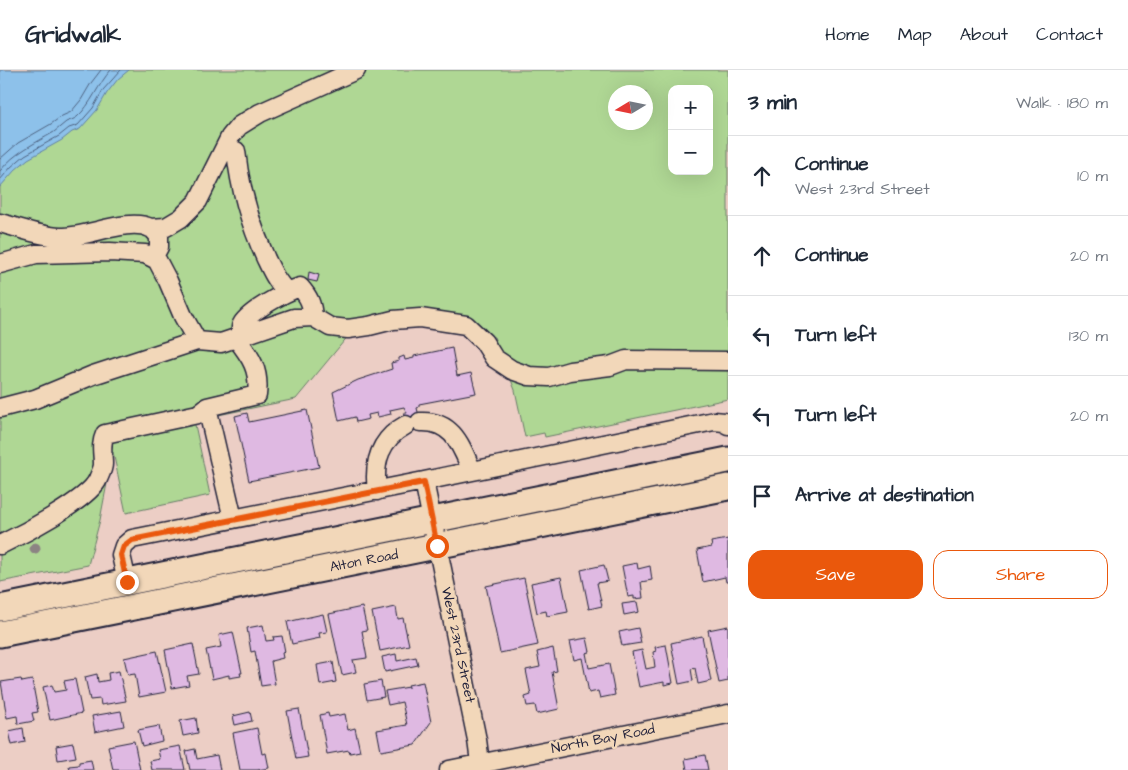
<!DOCTYPE html>
<meta charset="utf-8">
<style>
:root{--surface:#fff;--page:#f2f2f3;--text:#1f2937;--muted:#747a83;--line:#e0e1e3;--accent:#ea580c}
body{margin:0;font-family:"Architects Daughter",sans-serif;background:var(--page);color:var(--text)}
.controls{position:absolute;right:15px;top:15px;display:grid;overflow:hidden;border-radius:10px;box-shadow:0 5px 20px #0002}
.controls button{width:45px;height:45px;display:grid;place-items:center;padding:0;border:0;border-bottom:1px solid var(--line);background:var(--surface);color:var(--text);font:25px sans-serif}
.compass{position:absolute;left:608px;top:15px;width:45px;height:45px;border-radius:50%;background:var(--surface);box-shadow:0 5px 20px #0002;rotate:260deg}
.stop{position:absolute;width:15px;height:15px;margin:-11px;border:4px solid #ea580c;border-radius:50%;background:#fff}
.stop.end{background:#ea580c;border-color:#fff;box-shadow:0 1px 5px #0008}
.list{margin:0;padding:0;list-style:none}
h2{display:flex;justify-content:space-between;align-items:center;height:65px;margin:0;padding:0 20px;font-size:21px}
h2 small{font-size:16px;font-weight:400;color:var(--muted)}
.list li{display:grid;grid-template-columns:32px 1fr auto;gap:15px;align-items:center;box-sizing:border-box;height:80px;padding:0 20px;border-top:1px solid var(--line)}
.list b{display:block;font-size:19px;white-space:nowrap}
.list p{margin:0;font-size:16px;white-space:nowrap;color:var(--muted)}
.list em{font-size:16px;font-style:normal;color:var(--muted)}
.actions{display:flex;gap:10px;padding:15px 20px}
.actions a{flex:1;padding:11px 0;border:1px solid var(--accent);border-radius:15px;text-align:center;font-size:18px;color:var(--accent)}
.actions .main{background:var(--accent);color:#fff}
.icon{flex:none;width:28px;height:28px;fill:none;stroke:currentColor;stroke-width:2;stroke-linecap:round;stroke-linejoin:round}
.map{position:relative;flex:none;width:728px;height:700px;overflow:hidden}
header{display:flex;align-items:center;gap:30px;box-sizing:border-box;height:70px;padding:0 25px;background:var(--surface);border-bottom:1px solid var(--line)}
header strong{font-size:24px}
nav{display:flex;gap:28px;margin-inline-start:auto;font-size:18px}
main{display:flex}
aside{flex:1;background:var(--surface)}
.map>svg:first-child{display:block}
.green{fill:#afd794;stroke:#687c68;fill-rule:evenodd}
.water{fill:#8dc1ea;stroke:#6281a4}
.lines{fill:none;stroke-linecap:round;stroke-linejoin:round}
.shore{stroke:#4d6281;stroke-width:1}
.building{fill:#dfb9e2;stroke:#22223b}
.minor-casing{stroke:#22223b;stroke-width:21}
.highway-casing{stroke:#22223b;stroke-width:29}
.minor{stroke:#f2d7b9;stroke-width:18}
.highway{stroke:#f2d7b9;stroke-width:25}
.tree{fill:#8c8383}
.route{stroke:#ea580c;stroke-width:6}
.labels{text-anchor:middle;dominant-baseline:central;stroke-width:5;stroke-linejoin:round;paint-order:stroke}
.street-label{font-size:14px;fill:#22223b;stroke:#f2d7b9}
</style>
<header>
<strong>Gridwalk</strong>
<nav><a>Home</a><a>Map</a><a>About</a><a>Contact</a></nav>
</header>
<main>
<div class="map">
<svg width="728" height="700" viewBox="0 0 728 700">
<rect width="100%" height="100%" fill="#eccec5"/>
<filter id="ink" filterUnits="userSpaceOnUse"><feTurbulence type="fractalNoise" baseFrequency=".02" numOctaves="2"/><feDisplacementMap in="SourceGraphic" scale="10" xChannelSelector="R" yChannelSelector="G"/><feConvolveMatrix kernelMatrix="1 2 1 2 8 2 1 2 1" color-interpolation-filters="sRGB"/></filter>
<g filter="url(#ink)">
<path class="green" d="M0,0H728V329L545,367L544,363L525,367L515,320L494,267L417,253L349,265L296,329L194,350L210,425L126,443L113,382L100,450L88,495L0,512ZM672,19H709V101H672ZM616,22H646V52H616Z"/>
<path class="water" d="M0,0H129L118,9L107,23L97,40L80,59L72,62L62,70L28,89L15,100L0,117Z"/>
<g class="lines">
<path class="shore" d="M0,89L18,73L51,54L62,46L71,42L81,30L91,13L101,0
M0,101C15,82 34,74 54,62C58,59 62,55 66,52C70,50 73,50 77,47C91,35 98,14 111,0
M0,110L11,97L25,85L59,66L69,58L78,55L93,38L103,20L121,0"/>
</g>
<path class="building" d="M309,202L319,205L317,212L308,210Z
M452,278L457,306L471,303L476,323L419,334V337L417,338L421,354L406,357L404,343H407L404,337L390,340L391,344L378,347L377,343L368,345L369,349L356,352L355,347L339,351L333,322L358,310L392,299L391,293L399,291V288L404,286L405,290L414,288V286Z
M307,340L319,397L249,411L235,346L247,343L249,352Z
M728,469V512H726L725,507L703,512L697,480L712,477L711,472Z
M637,493L638,499L650,496L652,510L641,512L643,528L634,529V526L628,527L622,496Z
M604,495L608,511L597,513L602,536L589,539L581,500Z
M561,507L568,542L547,546L546,541L537,543L531,513Z
M524,508L538,575L500,583L486,516Z
M637,532L639,542L624,545L622,534Z
M362,537L367,560L362,561L367,588L353,590L356,602L342,605L329,544Z
M396,537L398,549L403,548L409,575L380,581L372,542Z
M323,544L327,562L319,563L320,568L292,574L287,552Z
M263,555L266,571L274,570L273,567L282,566L285,582L282,583L283,588L271,591L275,614L261,616L255,581L251,582L247,558Z
M728,556V611L719,613L708,560Z
M638,558L641,573L622,576L619,562Z
M233,562L242,603H240L241,606L229,608V605L212,609L206,580L221,577L219,565Z
M702,566L711,611L698,614L695,598L691,599L693,611L679,614L671,573Z
M587,568L590,582L586,583L589,598L609,594L615,625L600,628L598,621L589,623L582,588L574,590L570,571Z
M193,574L199,604L187,606L189,615L172,618L165,580Z
M666,575L673,613L664,615V612L639,617L632,582L642,580L646,599L655,597L653,582L656,581L655,577Z
M553,578L557,601L552,602L559,639L537,644L535,635L527,636L525,627L531,625L526,600L540,597L537,582Z
M157,581L166,622L139,627L135,604L128,605L124,588Z
M396,584L397,591L416,587L418,595L385,602L382,587Z
M333,592L336,612L320,615L317,595Z
M119,601L126,631L101,635L100,629L90,630L85,607L97,604L98,612L109,610L108,603Z
M21,609L22,612L32,610L38,642L32,643L34,651L18,654L17,646L7,648L1,612Z
M75,609L82,643L50,650L43,617L52,615L54,622L66,620L64,611Z
M381,611L384,627L367,630L364,614Z
M423,612L431,652L415,675L381,681L377,660L407,655L402,632L388,635L385,621L409,617L408,615Z
M299,639L308,687L296,689L287,641Z
M121,641L124,656L95,662L92,646Z
M250,642L252,651L235,655L233,646Z
M328,643L329,647L345,644L348,660L355,658L360,681L350,683L349,680L327,684L320,645Z
M196,648L198,663L183,666L180,651Z
M159,656L162,671L142,676L138,660Z
M23,658L25,672L12,675L9,661Z
M257,658L262,684L266,683L269,698L257,700H240L233,663Z
M134,671L140,700H113L108,676Z
M73,673L76,687L58,690L56,676Z
M180,676L185,700H152L150,691L160,689L158,680Z
M195,679L197,689L217,685L220,700H190L186,681Z
M705,685L708,700H687L685,689Z
M91,690L93,700H70L69,696L79,695V692Z"/>
<g class="lines">
<defs>
<path id="minor" d="M236,81C240,119 250,154 266,189C272,201 277,213 287,221
M0,153C20,158 39,166 60,167C85,168 129,147 150,158C153,159 156,163 159,166V177L153,188
M150,158L166,157L181,148L198,131L230,67L239,56L260,43L356,0
M0,194L36,184L110,182L145,184L157,190L168,211L183,246L197,271
M241,266C241,262 240,257 242,254C250,241 285,222 300,217C309,227 312,234 313,247
M207,337L233,449
M0,338L35,329L93,305L197,271L221,273L294,248L313,247L330,257L348,259L369,256L393,250L420,248L466,255L484,272L494,288L512,300L529,306L549,307L570,301L610,296L626,290L728,291
M420,352C453,350 461,376 472,401
M424,411L477,670L481,700
M377,421C373,392 380,369 406,355
M0,475C21,465 90,429 98,409C100,404 103,399 103,394C103,383 100,375 105,364L198,344L207,337L257,325C260,300 251,287 236,268
M127,512L121,485L124,476L132,469L424,411L714,351L724,352L728,355
M449,700L728,644"/>
<path id="highway" d="M0,538L728,390
M0,564L728,417"/>
</defs>
<use href="#minor" class="minor-casing"/>
<use href="#highway" class="highway-casing"/>
<use href="#minor" class="minor"/>
<use href="#highway" class="highway"/>
</g>
<circle class="tree" cx="35" cy="478" r="5.5"/>
</g>
<g class="lines" filter="url(#ink)">
<path class="route" d="M127,512L121,485L124,476L132,470L424,412L437,476"/>
</g>
<g class="labels">
<g class="street-label">
<text transform="translate(364 491) rotate(-11)">Alton Road</text>
<text transform="translate(458 575) rotate(78)">West 23rd Street</text>
<text transform="translate(603 669) rotate(-11)">North Bay Road</text>
</g>
</g>
</svg>
<div class="controls">
<button>+</button>
<button>−</button>
</div>
<svg class="compass" viewBox="-18 -18 36 36"><path d="M0-13l5 13h-10z" fill="#e53935"/><path d="M0 13l5-13h-10z" fill="#747a83"/></svg>
<div class="stop" style="left:437px;top:476px"></div>
<div class="stop end" style="left:127px;top:512px"></div>
</div>
<aside>
<h2>3 min<small>Walk · 180 m</small></h2>
<ul class="list">
<li><svg class="icon" aria-label="ahead" viewBox="0 0 24 24"><path d="M12 20V5M6 11l6-6 6 6"/></svg><div><b>Continue</b><p>West 23rd Street</p></div><em>10 m</em></li>
<li><svg class="icon" aria-label="ahead" viewBox="0 0 24 24"><path d="M12 20V5M6 11l6-6 6 6"/></svg><div><b>Continue</b></div><em>20 m</em></li>
<li><svg class="icon" aria-label="left" viewBox="0 0 24 24"><path d="M17 20v-9H6M10 6l-5 5 5 5"/></svg><div><b>Turn left</b></div><em>130 m</em></li>
<li><svg class="icon" aria-label="left" viewBox="0 0 24 24"><path d="M17 20v-9H6M10 6l-5 5 5 5"/></svg><div><b>Turn left</b></div><em>20 m</em></li>
<li><svg class="icon" aria-label="arrive" viewBox="0 0 24 24"><path d="M6 21V4h12l-3 4 3 4H6"/></svg><div><b>Arrive at destination</b></div></li>
</ul>
<div class="actions"><a class="main">Save</a><a>Share</a></div>
</aside>
</main>
